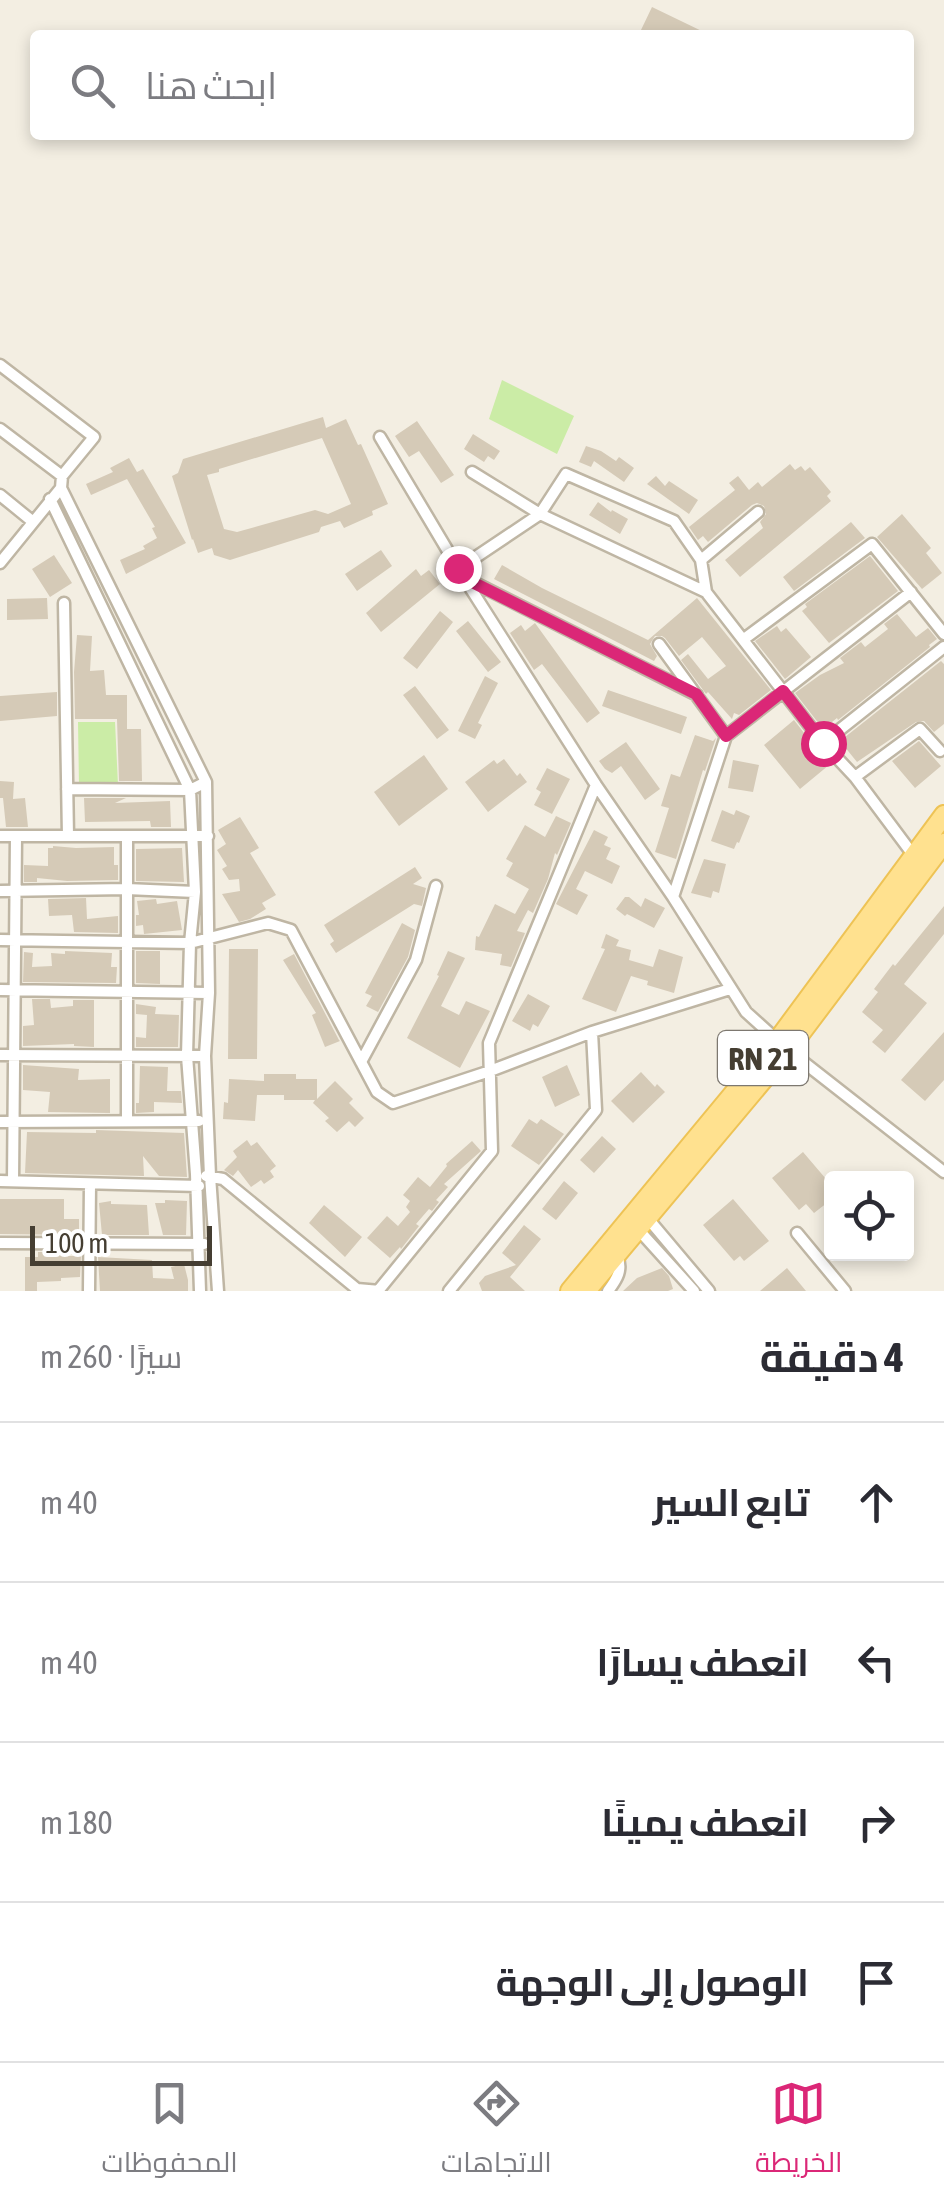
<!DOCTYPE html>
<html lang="ar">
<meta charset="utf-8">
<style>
:root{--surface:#fff;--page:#f2f2f3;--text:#2b2b33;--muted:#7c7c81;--line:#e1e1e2;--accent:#db2777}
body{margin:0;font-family:"Asap Condensed",Cairo,sans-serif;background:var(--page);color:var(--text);direction:rtl}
.controls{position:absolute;right:30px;bottom:30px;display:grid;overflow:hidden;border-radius:10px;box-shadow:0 5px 15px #0003}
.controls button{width:90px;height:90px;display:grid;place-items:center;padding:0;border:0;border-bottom:2px solid var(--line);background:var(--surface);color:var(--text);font:50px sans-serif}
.scale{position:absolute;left:30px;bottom:25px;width:182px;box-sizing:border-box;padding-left:10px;border:5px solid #453e32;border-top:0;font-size:28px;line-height:35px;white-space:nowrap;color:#453e32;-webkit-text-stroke:8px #fff;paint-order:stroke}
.stop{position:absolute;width:30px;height:30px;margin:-22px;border:8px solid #db2777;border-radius:50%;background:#fff}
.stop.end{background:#db2777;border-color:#fff;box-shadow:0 2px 10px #0008}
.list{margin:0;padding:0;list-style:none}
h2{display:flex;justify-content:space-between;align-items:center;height:130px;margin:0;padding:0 40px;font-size:42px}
h2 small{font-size:32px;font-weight:400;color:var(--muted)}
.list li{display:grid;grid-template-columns:65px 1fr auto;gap:30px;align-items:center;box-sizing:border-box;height:160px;padding:0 40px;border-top:2px solid var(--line)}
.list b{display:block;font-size:38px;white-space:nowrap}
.list em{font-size:32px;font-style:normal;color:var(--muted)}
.icon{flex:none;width:55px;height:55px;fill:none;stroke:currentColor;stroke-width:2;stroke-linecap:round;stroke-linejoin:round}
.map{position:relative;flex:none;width:944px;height:1291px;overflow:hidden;direction:ltr}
.search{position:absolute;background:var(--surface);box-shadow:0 5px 15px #0003;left:30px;right:30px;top:30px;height:110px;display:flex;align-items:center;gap:25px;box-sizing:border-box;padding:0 35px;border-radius:10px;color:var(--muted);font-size:38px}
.sheet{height:770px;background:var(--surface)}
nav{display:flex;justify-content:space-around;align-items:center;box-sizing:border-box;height:140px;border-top:2px solid var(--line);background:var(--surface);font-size:28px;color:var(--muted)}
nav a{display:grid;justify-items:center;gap:5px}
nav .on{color:var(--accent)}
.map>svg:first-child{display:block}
.green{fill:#cbeca6}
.building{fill:#d5cab7;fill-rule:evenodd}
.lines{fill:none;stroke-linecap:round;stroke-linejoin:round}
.street-casing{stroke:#bfb6a4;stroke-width:15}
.primary-casing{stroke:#eec355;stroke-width:22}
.street{stroke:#fff;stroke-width:10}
.primary{stroke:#ffe18f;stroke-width:18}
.route{stroke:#db2777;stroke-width:12}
.labels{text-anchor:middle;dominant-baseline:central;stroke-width:8;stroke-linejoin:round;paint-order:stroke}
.shield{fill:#fff;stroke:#7d7870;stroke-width:2.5}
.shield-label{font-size:32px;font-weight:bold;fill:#453e32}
</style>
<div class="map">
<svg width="944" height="1291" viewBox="0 0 944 1291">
<rect width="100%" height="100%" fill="#f3eee2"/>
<path class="green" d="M502,380L574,416L557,454L489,419Z
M78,722H115L118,785H79Z"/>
<path class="building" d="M652,7L710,35H652L641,30Z
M323,417L326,428L346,419L358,445L361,444L388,504L372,511L373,515L344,528L340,521L321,527L319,532L230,560L214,555L212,548L198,553L193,539L192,540L172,476L178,473L183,459ZM322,438L351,504L328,514L315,510L237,532L224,529L207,475L219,472V469Z
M417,421L454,475L441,483L419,451L409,457L395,436Z
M473,434L500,451L494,460L488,456L484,462L464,449Z
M586,446L601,451L616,461L619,457L634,468L624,482L594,461L591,467L579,462Z
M129,458L137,472L143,469L186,543L126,574L120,560L145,549L143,546L157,538L152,528L155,527L127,479L91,495L86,484L113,472L110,468Z
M790,464L795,470L801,466L805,471L810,467L831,492L827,496L831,501L740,577L725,560L763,528L760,522L766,514L764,506L757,503L752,505L708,542L703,536L698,540L689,527L735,490L729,483L738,476L749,490L758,482L762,487Z
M656,476L665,486L669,481L698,500L689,514L647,484Z
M598,502L611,512L612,510L628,519L620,534L589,515Z
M902,514L931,548L926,553L942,573L922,589L877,537Z
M851,522L865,538L794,591L783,577Z
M381,550L392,566L357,591L345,574Z
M54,555L72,583L50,597L32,569Z
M870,556L898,591L829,643L802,611L807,607L805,604Z
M502,565L542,588L648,640L697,598L771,690L739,715L734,713L732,719L708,692L706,694L681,660L688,654L708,679L726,666L702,637L679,656L665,638L662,636H655L650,644L657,656L654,661L494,579Z
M416,569L421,576L429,570L440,584L381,632L366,613Z
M47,598L48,619L7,620V599Z
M440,611L453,622L417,669L403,658Z
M897,614L916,637L928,628L937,639L929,645L930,647L838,720L837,718L823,729L795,693L820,675L844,663L840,658L861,642L865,647L888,629L884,624Z
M468,621L501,662L488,672L456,631Z
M535,623L600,713L587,723L542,664L534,670L510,633L521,625L525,631Z
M777,626L781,632L786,628L811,657L785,679L755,641Z
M77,635L92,636L90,671L104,670L106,695H127V729H141L142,781H119L117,719H75L74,672Z
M941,661L944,664V724L934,732L924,721L916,722L857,762L840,741Z
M485,676L498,683L478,723L482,725L475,739L458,731Z
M415,686L449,730L437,739L403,695Z
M608,690L687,717L681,734L602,706Z
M57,692V716L0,721V696Z
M794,720L829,765L800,789L764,745Z
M695,735L713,741L716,738L705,771L703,770L676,859L655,852L669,808L661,806L671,774L680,777Z
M919,741L941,766L915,788L892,761Z
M626,742L660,789L645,800L621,766L612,773L605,769L599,761Z
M424,755L448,789L399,826L374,792Z
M504,759L517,776L520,773L527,782L488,812L465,782L494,760L497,764Z
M733,760L759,765L753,792L728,788Z
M547,768L570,779L552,814L534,805L541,792L536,789Z
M0,781L14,782L13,799L25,798L28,827H6L3,798H0Z
M84,798H126L115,803L170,801L171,827H151L150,821L85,822Z
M722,810L734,815L736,810L750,816L739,843L737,842L734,849L711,841Z
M556,816L571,823L557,855L555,853L548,879L533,913L528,910L517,931L525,933L511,967L500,965L502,954L475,950L476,936L479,937L495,904L515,914L529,889L506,876L513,863L506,859L525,825L545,837Z
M240,817L259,848L250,853L276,895L262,903L266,909L250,919L239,922L222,894L240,891L239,879L229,880L222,869L227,866L217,850L226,844L218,830Z
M594,830L608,837L604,845L611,848L606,859L620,866L612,884L585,871L576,889L588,895L577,915L556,904Z
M53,846L76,848L114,847V865H118V880L67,881L37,878V882H24V865L48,866V848H53Z
M182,848L184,882L136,881V849Z
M704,859L726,864L719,893L713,891L711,898L691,893Z
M415,867L422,878L413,884L426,888L422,906L414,904L336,953L330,944L334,941L324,925Z
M625,897H629L641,907L645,898L665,908L654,928L627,914L625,916L616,909Z
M86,898L87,919L118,916V933L74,932L72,915L49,916L48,899Z
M156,899L157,904L177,901L182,930L144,934L143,925L136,926V915H139L137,901Z
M944,906V934L904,984L927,1003L885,1053L872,1042L883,1030L862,1012L878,992L874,989L893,964L895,966Z
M402,923L415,930L408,957L378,1012L366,1006L372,996L365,993Z
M606,934L619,940L616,946L631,950L629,960L653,967L659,949L683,957L674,993L647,985L648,981L631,976L616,1012L582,999L605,949L601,948Z
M229,949H258L257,1059H228Z
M65,951L112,953L111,967H117L116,983L23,982L24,952L33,953L32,967L52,966L51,953L65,954Z
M136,951H160V984L136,983Z
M448,951L465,958L441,1006L459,1015L466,1001L490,1011L460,1068L407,1038L439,976L437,975Z
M294,954L339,1040L340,1041L325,1047L312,1015L316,1013L283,960Z
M528,994L550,1006L538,1027L533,1024L530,1031L512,1021Z
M32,999H50L51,1008L73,1006V1000H94V1047L74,1046V1044L23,1046V1026L34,1025Z
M136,1004L156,1007L155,1014L179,1015L178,1047H136V1037L146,1038L147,1015L136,1014Z
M944,1032V1080L925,1101L901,1080Z
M23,1065L79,1069L78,1080L110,1079V1113L48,1112L50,1092L23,1090Z
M567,1065L580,1095L555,1107L542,1077Z
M140,1066L168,1067L167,1091H181L182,1103L154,1102V1112L136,1113V1103H139Z
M641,1072L655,1087L657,1084L665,1092L633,1123L611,1101Z
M264,1074H296V1079H317V1099L335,1081L353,1099L349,1103L364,1118L355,1127L349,1121L337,1132L325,1121L329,1118L313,1103L315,1100H284V1095H257L255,1121L223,1119L224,1102L228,1103L229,1079L264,1081Z
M529,1119L537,1124L541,1119L564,1134L539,1165L511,1146Z
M96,1130L184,1133L187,1177L159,1176L143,1156L144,1176L25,1173L27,1132L96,1133Z
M602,1136L616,1149L594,1173L580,1160Z
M247,1140L251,1146L257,1142L276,1166L270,1171L274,1177L264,1184L261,1180L251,1187L238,1170L233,1176L224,1170L237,1157L233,1151Z
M472,1141L481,1151L444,1184L448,1187L436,1200L439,1202L432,1211L429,1209L416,1224L419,1226L401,1249L400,1247L390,1258L367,1238L387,1216L398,1226L410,1212L406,1207L410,1201L403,1195L418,1177L430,1187L447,1166L446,1164Z
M803,1152L832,1186V1199L814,1213L806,1204L799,1210L772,1178Z
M564,1181L578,1193L556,1220L542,1209Z
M0,1199H64V1219H79V1235L0,1234Z
M733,1199L769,1241L744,1261L740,1256L734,1261L703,1225Z
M165,1200L187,1201L186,1235H163L155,1203H165Z
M111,1201V1204L147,1205L149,1235H102L99,1203Z
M324,1205L362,1237L345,1257L309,1223Z
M524,1225L541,1239L510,1277L525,1291H482L479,1283L485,1276L516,1265L502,1253Z
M38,1252H64L63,1256H81L80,1277L61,1278V1281L37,1282V1291H25V1257H38Z
M98,1257L152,1260L153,1278L174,1279L171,1267L184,1264L188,1280V1291H100Z
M662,1268L669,1276L673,1289L668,1291H623L637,1278Z
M787,1268L806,1291H760Z"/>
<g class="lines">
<defs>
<path id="street" d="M0,365L94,437L62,476L61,488L0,563
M0,429L62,476
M380,437L464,578L596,785L673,897L746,1012L788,1050L944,1172
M472,472L540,514L706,592
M61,488L206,782L209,993L205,1056L210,1176L218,1291
M0,495L32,521
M50,499L190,790L195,892L190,943L187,1056L196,1174L200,1291
M758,512L701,560L706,592L823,743L855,777L914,856
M458,569L540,514L566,474L674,521L701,560
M465,578L697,695
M64,603L68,836
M744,639L872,544L944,634
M659,644L726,736
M823,743L944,647
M855,777L920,729L940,751
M67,789L190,790L206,782
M0,836H208
M0,891L127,889L195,892
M673,897L726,736L911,592
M0,940L190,943L268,923L291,930L377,1092L393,1103L490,1071L592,1032L730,989
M0,990L209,993
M0,1055L205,1056
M361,1062L416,960L436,886
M127,1120V836
M0,1122L199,1121
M206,1176L223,1179L357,1289L380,1291
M0,1181L199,1186
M13,1181L16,836
M645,1215L709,1291
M636,1227L694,1291
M797,1233L845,1291
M0,1243L204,1244
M89,1291L90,1184
M378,1291L492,1151L489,1043L596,785
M449,1291L596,1110L592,1032
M608,1291C617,1279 623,1270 617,1255"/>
<path id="primary" d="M570,1291L777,1041L944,815
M586,1291L788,1050L944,843"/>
</defs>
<use href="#street" class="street-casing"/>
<use href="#primary" class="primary-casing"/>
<use href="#street" class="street"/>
<use href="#primary" class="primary"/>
</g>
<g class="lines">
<path class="route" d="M458,568L464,578L696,694L726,736L783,691L823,743"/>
</g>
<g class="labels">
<rect class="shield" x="718" y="1031" width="90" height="54" rx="8"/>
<g class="shield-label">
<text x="763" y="1058">RN 21</text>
</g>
</g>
</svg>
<div class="controls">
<button><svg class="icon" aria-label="locate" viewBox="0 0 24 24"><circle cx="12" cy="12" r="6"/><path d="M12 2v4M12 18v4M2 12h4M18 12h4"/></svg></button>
</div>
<div class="scale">100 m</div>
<div class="stop" style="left:823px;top:743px"></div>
<div class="stop end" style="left:458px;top:568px"></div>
<div class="search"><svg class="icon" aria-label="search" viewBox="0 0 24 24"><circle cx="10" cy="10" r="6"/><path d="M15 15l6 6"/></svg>ابحث هنا</div>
</div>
<section class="sheet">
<h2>4 دقيقة<small>سيرًا · 260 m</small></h2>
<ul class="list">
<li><svg class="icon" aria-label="ahead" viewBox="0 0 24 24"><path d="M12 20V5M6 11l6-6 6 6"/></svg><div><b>تابع السير</b></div><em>40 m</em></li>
<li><svg class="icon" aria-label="left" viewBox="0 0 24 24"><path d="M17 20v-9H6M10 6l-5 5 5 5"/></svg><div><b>انعطف يسارًا</b></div><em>40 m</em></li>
<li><svg class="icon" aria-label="right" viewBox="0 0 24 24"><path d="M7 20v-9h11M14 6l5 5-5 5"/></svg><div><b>انعطف يمينًا</b></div><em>180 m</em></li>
<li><svg class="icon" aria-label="arrive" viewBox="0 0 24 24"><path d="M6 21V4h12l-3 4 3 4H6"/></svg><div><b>الوصول إلى الوجهة</b></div></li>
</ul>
</section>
<nav>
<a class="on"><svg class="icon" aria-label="map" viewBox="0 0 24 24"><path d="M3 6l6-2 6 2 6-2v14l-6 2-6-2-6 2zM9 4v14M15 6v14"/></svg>الخريطة</a>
<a><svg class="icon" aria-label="directions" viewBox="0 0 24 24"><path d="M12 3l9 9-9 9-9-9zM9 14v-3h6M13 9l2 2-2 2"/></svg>الاتجاهات</a>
<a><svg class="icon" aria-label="saved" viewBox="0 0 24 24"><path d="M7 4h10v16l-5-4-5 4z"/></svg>المحفوظات</a>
</nav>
